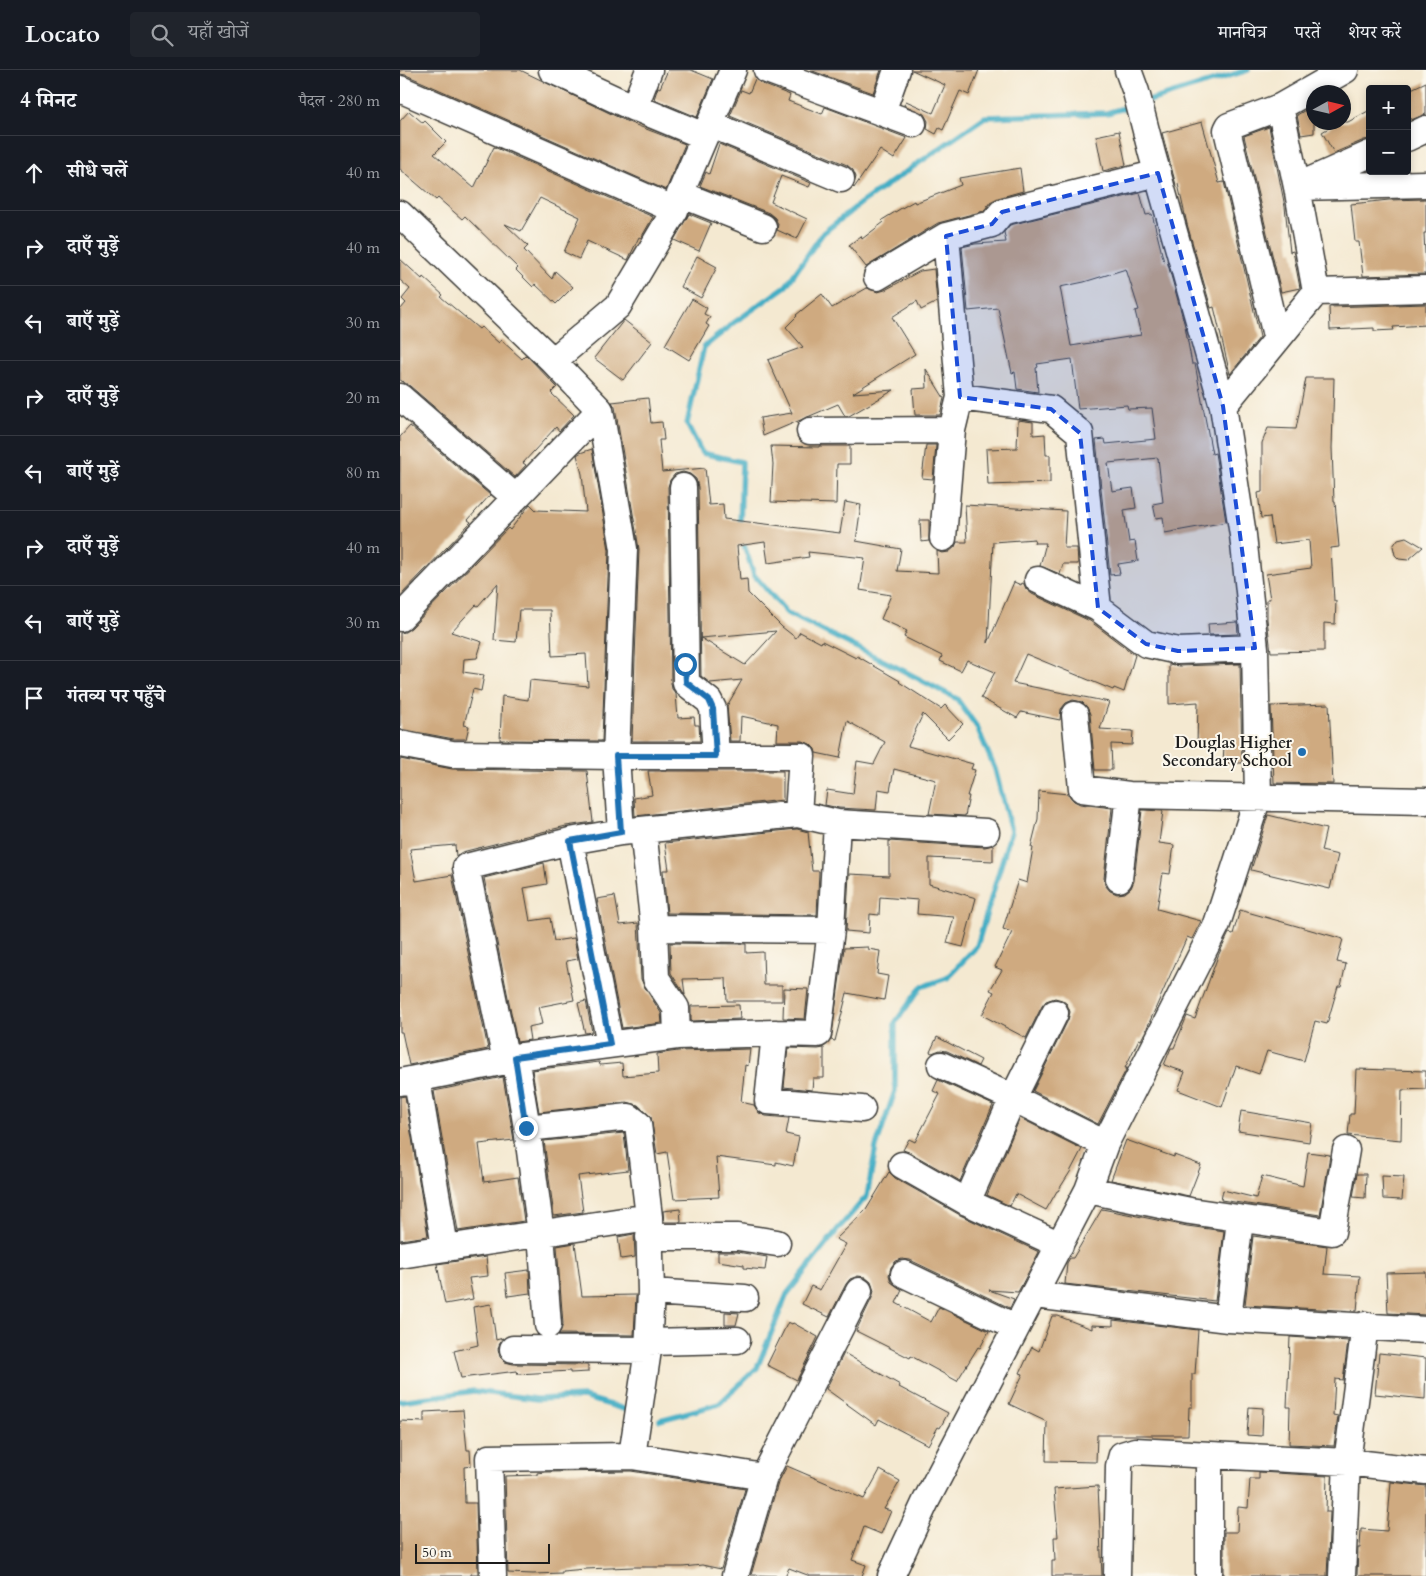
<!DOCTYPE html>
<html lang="hi">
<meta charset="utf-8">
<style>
:root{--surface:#171b24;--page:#20242c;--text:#f1f3f6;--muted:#9ea1a6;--line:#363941}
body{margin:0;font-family:Cardo,"Noto Serif Devanagari",serif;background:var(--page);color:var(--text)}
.controls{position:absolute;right:15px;top:15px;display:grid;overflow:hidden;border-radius:5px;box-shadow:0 2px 8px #0003}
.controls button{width:45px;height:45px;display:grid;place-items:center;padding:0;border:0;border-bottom:1px solid var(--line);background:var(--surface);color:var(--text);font:25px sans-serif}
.compass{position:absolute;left:906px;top:15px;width:45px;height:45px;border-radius:50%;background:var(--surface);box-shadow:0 2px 8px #0003;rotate:82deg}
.scale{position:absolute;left:15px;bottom:12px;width:135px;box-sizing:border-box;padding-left:5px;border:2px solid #1c1c1c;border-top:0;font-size:14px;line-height:18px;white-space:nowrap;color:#1c1c1c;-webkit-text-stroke:4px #fbf7ec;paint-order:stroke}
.stop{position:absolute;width:15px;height:15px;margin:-11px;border:4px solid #1f6fb2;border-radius:50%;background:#fff}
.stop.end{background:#1f6fb2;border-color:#fff;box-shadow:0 1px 5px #0008}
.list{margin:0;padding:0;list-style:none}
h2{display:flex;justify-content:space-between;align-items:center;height:65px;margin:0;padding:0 20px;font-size:21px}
h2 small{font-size:16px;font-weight:400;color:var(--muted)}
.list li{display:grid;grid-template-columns:32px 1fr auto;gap:15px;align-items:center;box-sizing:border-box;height:75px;padding:0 20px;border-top:1px solid var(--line)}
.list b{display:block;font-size:19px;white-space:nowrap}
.list em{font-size:16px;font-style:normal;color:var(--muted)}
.icon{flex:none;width:28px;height:28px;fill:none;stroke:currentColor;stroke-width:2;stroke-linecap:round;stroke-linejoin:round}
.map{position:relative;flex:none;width:1026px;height:1506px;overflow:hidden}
header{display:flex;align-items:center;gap:30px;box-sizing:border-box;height:70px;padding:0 25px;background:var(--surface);border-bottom:1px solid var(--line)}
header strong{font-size:24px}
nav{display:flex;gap:28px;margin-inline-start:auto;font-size:18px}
.search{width:350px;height:45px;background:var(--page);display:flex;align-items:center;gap:12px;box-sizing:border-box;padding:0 18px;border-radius:5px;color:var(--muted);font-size:19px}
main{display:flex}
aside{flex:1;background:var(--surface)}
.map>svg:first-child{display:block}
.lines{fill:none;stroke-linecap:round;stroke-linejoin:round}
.stream{stroke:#45aec5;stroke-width:5.5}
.building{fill:#cfaa80;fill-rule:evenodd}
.minor-casing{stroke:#3c3b37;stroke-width:29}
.minor{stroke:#fff;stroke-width:26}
.route{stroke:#1f6fb2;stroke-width:6}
.marked{fill:#1d4ed8;fill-opacity:0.2;stroke:#1d4ed8;stroke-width:4;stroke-dasharray:10 6;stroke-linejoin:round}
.poi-dot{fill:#1f6fb2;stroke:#fbf7ec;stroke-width:2}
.labels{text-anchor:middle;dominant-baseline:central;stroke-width:4;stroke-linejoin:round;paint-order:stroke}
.poi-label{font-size:16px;font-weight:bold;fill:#1c1c1c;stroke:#fbf7ec;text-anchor:end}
</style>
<header>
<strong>Locato</strong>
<div class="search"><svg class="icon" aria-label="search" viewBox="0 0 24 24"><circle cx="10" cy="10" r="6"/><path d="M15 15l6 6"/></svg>यहाँ खोजें</div>
<nav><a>मानचित्र</a><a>परतें</a><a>शेयर करें</a></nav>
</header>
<main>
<aside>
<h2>4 मिनट<small>पैदल · 280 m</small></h2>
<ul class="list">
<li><svg class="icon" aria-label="ahead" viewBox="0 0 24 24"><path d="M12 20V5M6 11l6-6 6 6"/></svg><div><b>सीधे चलें</b></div><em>40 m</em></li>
<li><svg class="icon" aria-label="right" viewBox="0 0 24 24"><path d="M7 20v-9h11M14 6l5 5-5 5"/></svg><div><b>दाएँ मुड़ें</b></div><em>40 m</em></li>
<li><svg class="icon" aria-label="left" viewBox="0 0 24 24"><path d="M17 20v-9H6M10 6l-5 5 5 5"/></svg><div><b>बाएँ मुड़ें</b></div><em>30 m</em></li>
<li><svg class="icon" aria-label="right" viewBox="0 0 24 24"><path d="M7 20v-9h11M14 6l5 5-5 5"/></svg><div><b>दाएँ मुड़ें</b></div><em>20 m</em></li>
<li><svg class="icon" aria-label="left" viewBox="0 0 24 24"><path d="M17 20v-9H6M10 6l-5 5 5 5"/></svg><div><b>बाएँ मुड़ें</b></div><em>80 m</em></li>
<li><svg class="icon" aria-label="right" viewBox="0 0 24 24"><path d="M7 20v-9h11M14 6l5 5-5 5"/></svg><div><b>दाएँ मुड़ें</b></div><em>40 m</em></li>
<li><svg class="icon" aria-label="left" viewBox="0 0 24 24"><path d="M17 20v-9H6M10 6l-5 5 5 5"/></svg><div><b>बाएँ मुड़ें</b></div><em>30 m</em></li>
<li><svg class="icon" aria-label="arrive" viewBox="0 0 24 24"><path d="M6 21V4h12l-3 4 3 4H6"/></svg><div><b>गंतव्य पर पहुँचे</b></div></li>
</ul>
</aside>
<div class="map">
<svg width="1026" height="1506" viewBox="0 0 1026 1506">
<rect width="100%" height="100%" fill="#fbf7ec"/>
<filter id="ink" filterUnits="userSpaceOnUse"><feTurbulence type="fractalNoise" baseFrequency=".02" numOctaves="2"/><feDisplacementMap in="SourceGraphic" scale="10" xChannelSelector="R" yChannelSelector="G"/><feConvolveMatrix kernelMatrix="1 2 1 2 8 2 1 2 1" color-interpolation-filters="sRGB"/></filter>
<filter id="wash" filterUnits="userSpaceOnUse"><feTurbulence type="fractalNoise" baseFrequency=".0096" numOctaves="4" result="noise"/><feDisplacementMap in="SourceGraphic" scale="20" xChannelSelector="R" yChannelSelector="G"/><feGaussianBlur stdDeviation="1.12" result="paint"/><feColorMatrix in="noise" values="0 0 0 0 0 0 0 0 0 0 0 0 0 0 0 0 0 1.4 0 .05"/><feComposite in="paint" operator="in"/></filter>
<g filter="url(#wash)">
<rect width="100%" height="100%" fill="#f4e9d1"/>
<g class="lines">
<path class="stream" d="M745,32L848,0
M340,458L342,392L302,383L287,354L304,277L335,252L386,216L423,163L461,133L585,47L707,43L734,35
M0,1331L74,1321L137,1329L184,1327L227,1340
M260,1350L319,1334L357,1298L387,1224L438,1159L467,1126L476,1077L495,1021V953L521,917L547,908L577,876L611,761L595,699L577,657L557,629L502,600L387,543L354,505L342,469"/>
</g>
<g id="blocks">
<path class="building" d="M0,0H120L228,52L285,74L266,120L6,5L0,4Z
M268,0H291L313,9L297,47L254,29L258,17L260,18Z
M410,0H481L473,23Z
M512,0H579L569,25L560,21L543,60L539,58L536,64L527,59L528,51L524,44L504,35L506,31L533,43L545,15Z
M355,9L362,14L390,25L388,31L422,44L425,37L507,68L494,89L480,80L454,118L453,117L456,107L453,100L447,95L330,46L341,20L349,23Z
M1026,12V44L1011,50L1007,42V21Z
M914,35V63L901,65L897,45Z
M970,40V69L964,70L934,83L922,62L939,52H948Z
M9,41L23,53L25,51L46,72L34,84L74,118L94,77L253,147L241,168L239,167L228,190L187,171L179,189L164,182L180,147L140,128L121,161L105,154L128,176L124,180L152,209L155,201L173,217L156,234L135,214L133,217L116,200L118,198L65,146L62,149L38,128L36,130L0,99V51Z
M802,52L819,113L824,112L860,267L830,304L814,237L811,238L787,154L778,114L776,115L762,63Z
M869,57L885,137L890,182L893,181L900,218L881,222L844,66Z
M719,61L726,95L703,101L696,66Z
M319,74L411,113L409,117L381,106L371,132L407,149L397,169L377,160L378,154L375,148L369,143L300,116L306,102L309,104Z
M620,98L623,121L598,128L590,132L584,141L538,153L466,197L449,175L461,166L462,169L484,152L482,150L500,139L514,131L515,133L561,115L559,108Z
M740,123L746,145L752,144L764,192L767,191L785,256L792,294H795L812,384L815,383L826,452L765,463L763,447L756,448L753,434L763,432L758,388L708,393L712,421L733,418L736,438L724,440L729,472L735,471L738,491L718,494L720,504L710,505L696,370L705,369L706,374L756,369L752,338L728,339L727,335L678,339L672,289L637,294L638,297L636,298L638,322L617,319L615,302L612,303L598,238L568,241L562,177L575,174L606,172L604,162L610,155ZM726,199L739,240L735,241L741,265L671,276L660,217L684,212Z
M1026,129V163H1024L1026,204L963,206L959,172H955L951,134L989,130Z
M289,144L311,153L299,181L274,170Z
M297,186L317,197L301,228L281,217Z
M0,189L22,209L23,207L43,225L41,227L79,259L81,257L99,273L101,270L122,289L126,285L157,317L151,323L174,345L159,361L156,357L123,393L126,395L115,407L10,316L0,310V240L6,233L2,229L10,219L0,210Z
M534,199L537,232L521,240L517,231L492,247L515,284L453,323L494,320L449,346H445L438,334L363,366L360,348L392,343L368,290L403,277L386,257L397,246L396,245L422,224L432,238L467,218L478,222L485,220L520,201Z
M292,229L307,238L304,244L310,247L306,254L309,256L289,290L265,275Z
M1026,234V255L993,257L994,260L974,261V258L930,260L929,237Z
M224,250L252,272L223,310L194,288Z
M526,299L544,328L540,345H515L513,319L527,318Z
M906,308H934L932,378L934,432H935L939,477L931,478L934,531H936L935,554L924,553V581L871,582L867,549V529H870L866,504L911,498L909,470L874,474L870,447L861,448L858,423L862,422V373L868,358L896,359Z
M248,328L251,353L262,352L264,370H259L262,402L305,398L309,435L323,434L324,449L440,463L445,432L461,435L456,471L501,479L497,501L538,503L537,481L542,483L549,482L555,477L557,472H567L565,435L666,441L664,478H677L678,494H663L660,504L640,496L646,473H634L635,469L593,472L588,573L614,512L621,515L622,513L624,514L626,519L632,524L690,551L735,585L724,622L714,618L713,620L626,584L613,613L709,632L700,659L733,661L732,675L711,674L712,700H695L690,644L687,637L682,632L673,630L666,633L661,639L660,650L621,642L617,648L581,628L595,602L567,590L561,601L540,591L542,586L504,567L507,561L481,549L491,525L460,520L465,488L408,482L409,487L368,493L365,472L337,476L340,510L347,509L348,523L382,557L396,568L400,562L421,573L422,571L456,588L457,586L500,611L499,612L541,639L545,635L563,654L548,669L523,644L508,676L573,694L571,699L575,700L567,726H569L565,746L529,744L536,710L494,699L490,721L478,719L476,740L439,738L425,735L427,720L453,724L457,691L474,694L485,672L447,651L440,688L416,683L415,679L410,674L402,671H377L378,654L341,646L340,671H330L327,636L342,610L310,613L301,606L298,417L296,409L290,404L283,402L275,404L270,410L268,417L271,613L272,619L276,624L278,648L294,647L295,655H299L300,671H232L239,479L215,337L212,332ZM376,561L345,595L301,568Z
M618,350L633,352V365L645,364L646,385H650V413L588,415L586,379L617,378Z
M10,356L90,425L68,450L71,452L0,526V367Z
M526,375H536L533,409L522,408Z
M371,376L419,377V376H450V394H437L436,434L371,432L373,394Z
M192,379L209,480L202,671L100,670L102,626L128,630L130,610L188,616L186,584L152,586L150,540H119L116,572L94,570L98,513L78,536L76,535L51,562L82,572L77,588L64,589L63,602L84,605L81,621L73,619L64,655L69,656L66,669H54L0,659V563L5,562L11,558L108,458L110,460L130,434L136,440L186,442L182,404L177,385L180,383Z
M520,450H529V471L521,472Z
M1006,467L1023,477L1008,490L999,489L995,485L993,476L998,469Z
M837,552L838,564L809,565L808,554Z
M769,594L779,596L840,594L842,693H823L824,675H797L798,632L769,634Z
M929,634L933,714L874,713L871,636Z
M0,689L52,699L187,701L193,752L166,756L62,782L56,786L55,775L10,779L16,811L52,805L88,979L9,995L2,962H0Z
M248,701H383V730L235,746L234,728L252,725Z
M639,721L668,724L674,731L680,734L712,738L704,808L705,815L710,821L717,824L725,823L731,818L734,811L742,740L763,741L759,773L774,775L770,804L763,803L757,839L801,851L792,869L787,867L746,960L741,970L739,969L725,998H727L698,1054L633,1021L668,950L670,942L667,934L662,930L655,928L646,931L642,936L626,968L582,945L594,922L590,920L602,900L595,897L612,862L603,859L618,810L627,813L633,778L631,777L638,749Z
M868,745L926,759L921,781L938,785L930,819L851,800Z
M397,759L408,762L412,801H419L417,845L267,843L263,800H269L265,773Z
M489,771L585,777L593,775V791L529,788V814L576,828L563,877L547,873L554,847L517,844L518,830L480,827L479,845L470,844L469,863L446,861L449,804L489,806Z
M144,793L147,814L124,818L130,851L150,848L154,871L174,868L178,889L166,891L174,930L138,937L142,954L128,957L130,970L117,972L84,808Z
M215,826L220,855L238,853L241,909L244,916L261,943L262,953L222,958L197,829Z
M840,840L943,869L937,892L946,894L941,916H938L927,954L915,951L904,991L867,981L859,1004L836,996L822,1037L778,1020L785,1002L764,995L771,978H774L787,946L795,949L818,886L829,863L833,864Z
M270,873L346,874V883L363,882L364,915H382V931H327L326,908L283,909L285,925L271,903Z
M468,877V879L480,881L477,904L488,906L484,930L447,923L435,971L431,970L444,878Z
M384,918L408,919L405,949L383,948Z
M186,931L192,962L185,963L178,933Z
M339,935L340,949L291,951V936Z
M537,967L581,990L578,996L547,981L540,980L532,983L530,982Z
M388,978L418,979L424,978V1008H413L412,1020L384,1017Z
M350,979L348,996L345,995L341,1032L354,1035L359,1043L366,1046L389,1048L386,1064L399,1067L393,1096L376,1092V1095L316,1087L319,1127L274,1129L267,1082L257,1084L251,1047L238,1035L227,1032L139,1042L132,1000L199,992L200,995L222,993L223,1006L258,1003L257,984L278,981Z
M956,999L1026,1001V1019L1002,1020L1001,1070L948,1065L950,1044H954Z
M103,1007L114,1070L79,1074L84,1112L118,1107L124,1151L58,1161L34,1021Z
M538,1010L593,1035L560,1111L509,1082L503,1080L509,1069L515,1072L540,1024L533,1021Z
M5,1026L28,1166L0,1170V1027Z
M841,1041L912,1053L909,1072L838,1061Z
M620,1048L682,1079L670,1102L658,1121H657L646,1140L616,1124L610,1136L587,1125Z
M224,1063L228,1100L178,1106L183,1142L154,1146L144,1071Z
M726,1070L774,1087V1085L801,1095L789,1126L711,1110Z
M908,1082L930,1085L920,1145L821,1130L823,1120L856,1128L862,1106L903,1116Z
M489,1102L495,1108L560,1145L639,1182L618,1222L589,1220L614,1229L610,1238L510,1190L502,1189L496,1191L491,1197L489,1205L491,1212L502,1220L496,1233L531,1252L539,1237L589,1261L580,1278L578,1277L557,1311L511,1286L510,1288L456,1261L472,1228L474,1221L471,1212L465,1207L458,1206L450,1209L446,1214L429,1247L402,1234L411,1216L420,1220L446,1174L436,1169L466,1140Z
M957,1104H966L965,1128L953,1127Z
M982,1106L1004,1107L1002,1130L983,1129Z
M280,1139L281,1152H264L263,1141Z
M702,1139L787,1156L824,1161L815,1231L665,1214L667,1193L670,1188H673Z
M234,1164L235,1187L221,1189L218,1167Z
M853,1166L927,1176L924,1204L960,1206L957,1241L845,1235Z
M175,1173L182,1226L236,1225L234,1265L159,1264L163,1254L157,1176Z
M318,1182H337L367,1187L365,1200L344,1198V1195L318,1191Z
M86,1187L88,1206L69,1208L73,1229L45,1234L37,1194Z
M129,1200L130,1223L108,1226L105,1203Z
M1026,1202V1245L988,1243L986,1203Z
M91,1234L96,1270L103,1268L100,1272L98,1279L100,1287L105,1292L113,1294L188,1295V1302L170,1303V1301L118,1304L117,1301L61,1308L54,1281L78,1275L73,1237Z
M325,1242L339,1243L336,1255H325Z
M652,1246H658L692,1259V1255L713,1256V1250L798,1260L795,1304H792V1337H789L788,1365H697L696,1392L646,1391L647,1352L609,1334L623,1304L620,1303L632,1277L639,1281Z
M388,1252L392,1254L393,1253L418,1267L397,1310L367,1295Z
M890,1267L948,1271L943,1310L935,1309L933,1345L938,1346L934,1376L889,1374L890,1337H887Z
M444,1283L500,1315L499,1317L548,1343L540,1358L538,1357L528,1375L479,1349L476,1355L426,1319Z
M979,1283L1026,1288L1025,1329L975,1324Z
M849,1337L863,1338L862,1366L847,1365Z
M63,1340L67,1380H70L71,1396L64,1397L65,1433H76L78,1504H71V1506H0V1351L24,1352V1342Z
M387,1396L464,1429L480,1400L500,1411L484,1439L491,1441L481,1464L464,1457L452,1490L466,1495L462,1506H410L389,1498L385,1506L351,1505L378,1413Z
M231,1401L345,1419L321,1499L302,1495L283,1497H233L186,1499L162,1501V1503L133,1504L108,1503L105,1406L137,1405V1403L145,1402Z
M859,1402L927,1406L926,1442H930L927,1506H824V1462H837L838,1437L848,1438L850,1409H859Z
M991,1412L1026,1416V1506H957L958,1478H960L961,1459L987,1461Z
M698,1416L702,1506H652V1491H655L654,1467H658L654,1419Z"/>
</g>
</g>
<g filter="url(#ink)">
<use href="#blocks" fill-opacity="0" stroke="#3c3b37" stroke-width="1"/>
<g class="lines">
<defs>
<path id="minor" d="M152,0L234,38L249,0
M367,0L513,54
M0,19L275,140
M234,37L304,66
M482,42L497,0
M310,54L441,109
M1007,68L1026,59
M907,112L970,84
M897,117L1026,114
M280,124L363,157
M0,144L153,291L200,340L224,479L216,686L221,762
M477,207L546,166L592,154L602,142L758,103
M916,222L1026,219
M877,270L827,60L829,56L880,37L945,0
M153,291L218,236L275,140L280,124L333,0
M0,327L115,427
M560,327L651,339L680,363L698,538
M823,336L916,222L897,117L880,37
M410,361L552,360
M283,417L286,613L309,631L313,639L316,686
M543,468L552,360L560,327L546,166
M638,510L698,538L746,574L778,581L855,578
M0,548L200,340
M675,645L682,719L729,725L1026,731
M0,674L52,684L216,686H402L398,744
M243,760L254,858L256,908L276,938L277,966
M170,771L210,974
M719,809L729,725
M254,858L431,860
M375,963L368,1031L462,1039
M115,987L127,1058L141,1164L148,1255
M106,991L66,797L170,771L221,762L398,744L437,753L586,762
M541,995L613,1028L705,1074
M17,1010L45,1177
M0,1012L106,991L115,987L277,966L375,963L418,964L431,860L437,753
M127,1058L229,1047L238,1054L249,1147L251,1222L248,1280L232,1386
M502,1095L567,1132L660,1175
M688,1120L790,1141L932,1162L946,1080
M567,1132L613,1028L655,943
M249,1167H338L377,1173
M0,1185L249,1147
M504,1204L615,1257
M251,1222L345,1228
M635,1225L828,1249L1026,1260
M828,1249L840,1150
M248,1272L337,1270
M113,1279L248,1280
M93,1506L89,1388L232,1386L364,1407
M335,1506L364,1407L459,1221
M491,1506L526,1431L688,1120L705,1074L817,854L858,727L855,578L843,465L823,336L752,84L736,22L728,0
M717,1506L719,1396L722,1385L735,1381L947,1392L1026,1401
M809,1506V1385
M942,1506L947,1392L965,1255"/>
</defs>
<use href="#minor" class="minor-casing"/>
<use href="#minor" class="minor"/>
</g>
</g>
<g class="lines" filter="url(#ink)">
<path class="route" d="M126,1058L115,987L210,974L170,771L221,762L216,686H316L313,639L309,630L286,612L285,594"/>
</g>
<path class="marked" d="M758,103L823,336L855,578L778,581L746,574L698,538L680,363L651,339L560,327L546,166L592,154L602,142Z"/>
<circle class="poi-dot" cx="902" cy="682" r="5"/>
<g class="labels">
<g class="poi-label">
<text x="892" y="673">Douglas Higher<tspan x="892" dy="18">Secondary School</tspan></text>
</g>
</g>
</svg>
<div class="controls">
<button>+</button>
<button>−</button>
</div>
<svg class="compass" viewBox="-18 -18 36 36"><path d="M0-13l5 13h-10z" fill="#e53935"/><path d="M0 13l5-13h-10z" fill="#9ea1a6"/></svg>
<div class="scale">50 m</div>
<div class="stop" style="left:285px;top:594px"></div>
<div class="stop end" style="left:126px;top:1058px"></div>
</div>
</main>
